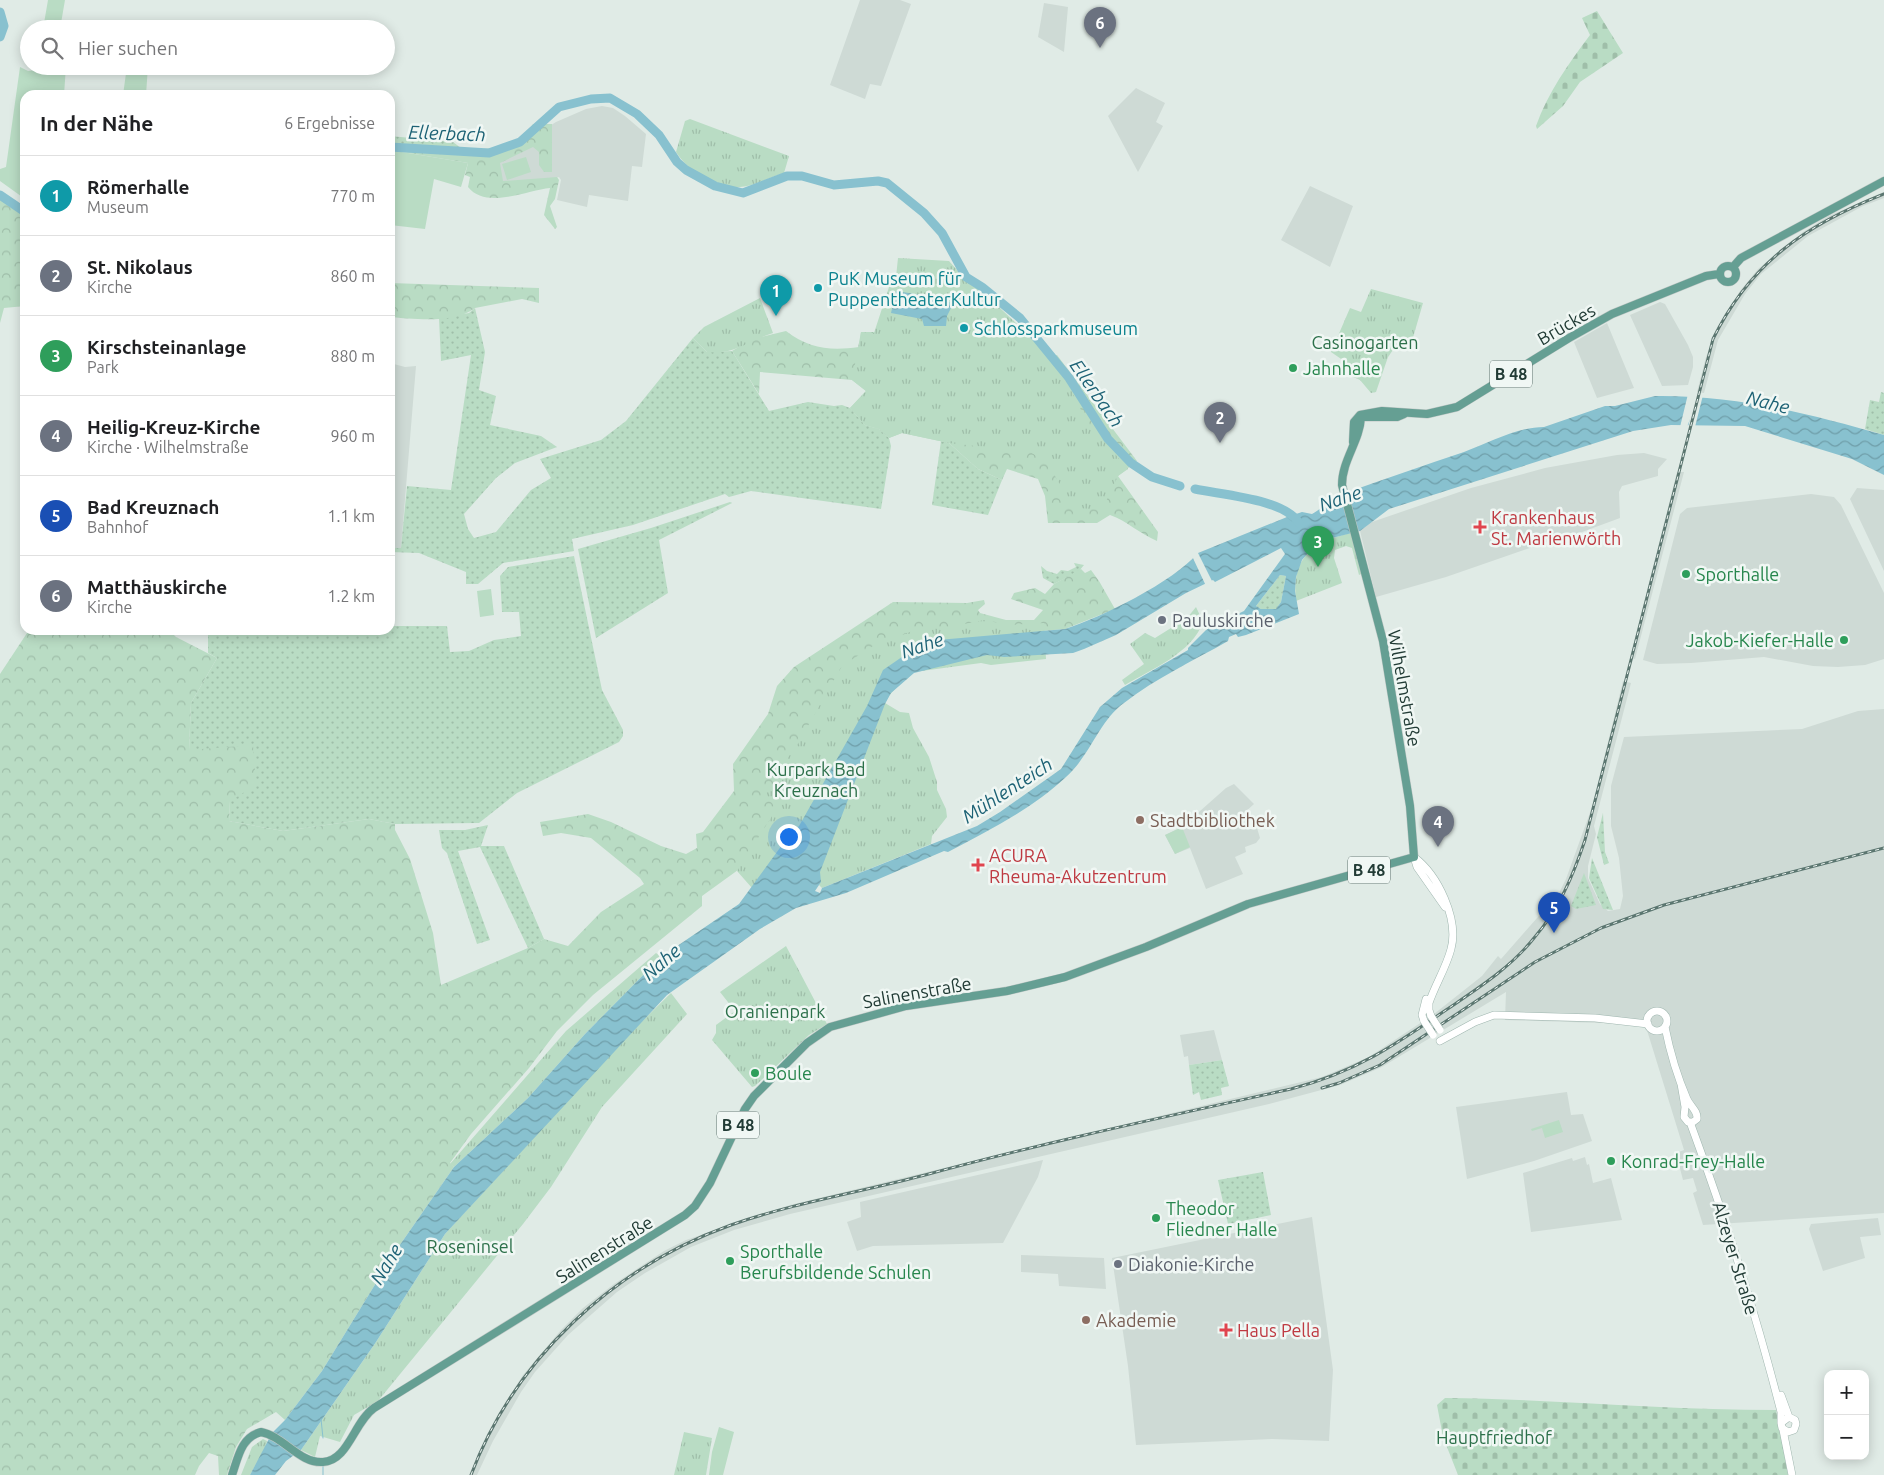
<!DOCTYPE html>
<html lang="de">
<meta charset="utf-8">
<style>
:root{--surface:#fff;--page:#f6f6f6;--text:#202124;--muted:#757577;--line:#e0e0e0;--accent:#ea580c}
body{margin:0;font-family:Ubuntu,sans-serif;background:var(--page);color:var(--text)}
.controls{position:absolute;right:15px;bottom:15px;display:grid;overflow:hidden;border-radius:10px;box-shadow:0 2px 12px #0003}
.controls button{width:45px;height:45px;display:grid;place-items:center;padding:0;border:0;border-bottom:1px solid var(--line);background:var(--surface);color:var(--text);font:25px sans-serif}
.you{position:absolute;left:788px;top:836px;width:18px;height:18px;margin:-12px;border:4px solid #fff;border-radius:50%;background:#1a73e8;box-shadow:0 0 0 8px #1a73e833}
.badge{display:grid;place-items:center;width:32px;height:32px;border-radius:50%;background:var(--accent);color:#fff;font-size:16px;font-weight:700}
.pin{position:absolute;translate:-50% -41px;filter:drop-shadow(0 1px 2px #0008)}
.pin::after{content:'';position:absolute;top:26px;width:18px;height:15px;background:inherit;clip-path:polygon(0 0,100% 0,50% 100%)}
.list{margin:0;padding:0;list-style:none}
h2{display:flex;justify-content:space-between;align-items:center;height:65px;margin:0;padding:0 20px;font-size:21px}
h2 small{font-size:16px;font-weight:400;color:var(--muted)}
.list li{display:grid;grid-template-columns:32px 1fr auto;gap:15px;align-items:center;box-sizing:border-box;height:80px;padding:0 20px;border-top:1px solid var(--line)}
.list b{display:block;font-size:19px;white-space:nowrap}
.list p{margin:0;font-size:16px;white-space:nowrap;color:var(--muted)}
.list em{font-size:16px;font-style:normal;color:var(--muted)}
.icon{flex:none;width:28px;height:28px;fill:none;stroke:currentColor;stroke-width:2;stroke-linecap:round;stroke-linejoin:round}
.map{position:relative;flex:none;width:1884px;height:1475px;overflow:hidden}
.search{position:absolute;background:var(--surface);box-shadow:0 2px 12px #0003;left:20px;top:20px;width:375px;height:55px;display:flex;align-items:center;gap:12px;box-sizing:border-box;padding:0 18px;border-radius:28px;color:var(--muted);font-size:19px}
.panel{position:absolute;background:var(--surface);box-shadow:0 2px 12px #0003;left:20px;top:90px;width:375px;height:545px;border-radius:15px}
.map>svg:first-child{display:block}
.built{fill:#cedad5}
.grass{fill:url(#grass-dots)}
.forest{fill:url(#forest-crowns)}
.cemetery{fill:url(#cemetery-stones)}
.park{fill:url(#park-tufts)}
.garden{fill:#b9dcc4}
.water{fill:url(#water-waves);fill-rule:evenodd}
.pier{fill:#e0ebe6}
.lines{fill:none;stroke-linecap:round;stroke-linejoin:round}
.stream{stroke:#88c1cf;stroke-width:1}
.river{stroke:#88c1cf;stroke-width:9}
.secondary-casing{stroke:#9fb6af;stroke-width:8}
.primary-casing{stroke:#c1c8c6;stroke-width:9}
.secondary{stroke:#fff;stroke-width:7}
.primary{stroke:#659f93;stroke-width:8}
.rail-casing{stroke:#5b7670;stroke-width:3}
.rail{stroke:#f0f7f4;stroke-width:1;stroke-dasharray:4;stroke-linecap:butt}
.secondary-bridge-casing{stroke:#9fb6af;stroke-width:8;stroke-linecap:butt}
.secondary-bridge{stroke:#fff;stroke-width:7}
.culture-dot{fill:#0f9aa8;stroke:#f0f7f4;stroke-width:2}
.leisure-dot{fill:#2e9e5b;stroke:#f0f7f4;stroke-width:2}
.health-dot{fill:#e0444e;stroke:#f0f7f4;stroke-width:2}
.worship-dot{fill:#6b7280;stroke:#f0f7f4;stroke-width:2}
.education-dot{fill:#8d6e63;stroke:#f0f7f4;stroke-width:2}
.labels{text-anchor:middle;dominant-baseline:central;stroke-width:5;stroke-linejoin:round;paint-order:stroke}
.shield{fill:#f0f7f4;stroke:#5f736e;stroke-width:1}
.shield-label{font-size:16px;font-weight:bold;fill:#213b35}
.culture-label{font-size:18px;fill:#0d838f;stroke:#f0f7f4;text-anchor:start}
.street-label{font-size:18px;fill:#213b35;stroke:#f0f7f4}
.park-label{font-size:18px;fill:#2c704a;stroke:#f0f7f4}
.leisure-label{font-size:18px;fill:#27864d;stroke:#f0f7f4;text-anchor:start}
.health-label{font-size:18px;fill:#be3a42;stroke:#f0f7f4;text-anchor:start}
.worship-label{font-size:18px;fill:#5b616d;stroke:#f0f7f4;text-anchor:start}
.education-label{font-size:18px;fill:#785e54;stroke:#f0f7f4;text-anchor:start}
.water-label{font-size:19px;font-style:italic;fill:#1d6275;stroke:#f0f7f4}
</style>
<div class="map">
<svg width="1884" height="1475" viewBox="0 0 1884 1475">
<defs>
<pattern id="grass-dots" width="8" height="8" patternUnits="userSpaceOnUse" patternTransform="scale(1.25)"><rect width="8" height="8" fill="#b9dcc4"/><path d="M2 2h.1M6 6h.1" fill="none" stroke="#9fbea9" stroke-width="1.8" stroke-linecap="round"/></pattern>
<pattern id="forest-crowns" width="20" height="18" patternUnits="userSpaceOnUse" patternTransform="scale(1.25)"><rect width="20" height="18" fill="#b9dcc4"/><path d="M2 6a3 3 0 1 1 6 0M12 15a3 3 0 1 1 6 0" fill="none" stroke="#9fbea9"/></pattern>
<pattern id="cemetery-stones" width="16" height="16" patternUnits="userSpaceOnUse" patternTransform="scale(1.25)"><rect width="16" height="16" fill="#b9dcc4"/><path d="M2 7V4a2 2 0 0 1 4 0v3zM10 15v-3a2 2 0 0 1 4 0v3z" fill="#9fbea9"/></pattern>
<pattern id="park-tufts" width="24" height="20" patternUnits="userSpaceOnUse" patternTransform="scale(1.25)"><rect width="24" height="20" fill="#b9dcc4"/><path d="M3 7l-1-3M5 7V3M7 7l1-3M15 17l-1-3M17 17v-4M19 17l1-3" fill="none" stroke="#9fbea9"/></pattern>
<pattern id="water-waves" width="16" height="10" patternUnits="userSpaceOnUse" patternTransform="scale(1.25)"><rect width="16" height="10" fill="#88c1cf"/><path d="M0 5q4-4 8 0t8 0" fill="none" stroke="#6f9ea9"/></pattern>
</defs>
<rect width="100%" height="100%" fill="#e0ebe6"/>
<path class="built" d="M860,0H900L911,4L881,86L870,84L865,99L830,85Z
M1044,3L1068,7L1064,52L1038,37Z
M1136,88L1165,103L1156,122L1163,126L1138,172L1108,116Z
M602,106L613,108L625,116L646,134L642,167L632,166L628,201L589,195L587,207L557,200L561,180L559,177L496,195L486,156L527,140L556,122L586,109Z
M1310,186L1353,206L1330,267L1281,240Z
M1884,192V198L1863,206L1808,236L1761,274L1745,294L1718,340L1704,393L1697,392L1706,357L1720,323L1740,291L1758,269L1803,232L1829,216Z
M1660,302L1665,304L1688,345L1693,357V367L1688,385L1662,386L1630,315Z
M1607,323L1634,388L1597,398L1574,342Z
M390,363L405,367L416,366L401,548H390Z
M1644,453L1667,459L1658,469V476L1622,486L1619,492L1620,518L1555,542H1547L1446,577L1376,597L1360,531L1369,523L1471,488L1545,468L1617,455Z
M1677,472H1684L1635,659L1630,658Z
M1857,488L1884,490V571L1850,499Z
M1811,494L1834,497L1841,505L1884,593V659L1865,665L1838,667L1813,666L1764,657L1691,663L1657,664L1643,660L1680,514L1687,508Z
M1623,681L1631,683L1594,826L1596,834L1588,866V878L1600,904L1608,911L1620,909L1623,896L1619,858L1611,826V786L1624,737L1802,729L1858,711L1884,709V1213L1703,1225L1693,1193L1697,1191L1693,1178L1683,1180L1676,1153L1684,1150L1646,1027L1632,1024L1505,1020L1506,992L1382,1067L1340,1085L1269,1104L790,1214L734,1230L691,1247L645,1273L617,1292L568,1335L535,1372L521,1392L493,1441L477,1475H469L499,1413L523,1375L561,1330L583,1308L614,1284L664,1251L686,1240L790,1205L1322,1077L1369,1057L1434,1014L1482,976L1498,956L1501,959L1545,909L1550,911L1566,879L1592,807Z
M1234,784L1254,804L1243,814L1248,819L1254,818L1260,838L1256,843L1245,847L1246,852L1235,857L1243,874L1206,889L1190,848L1175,854L1165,835L1182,827L1226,788Z
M1214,1030L1222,1060L1189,1065L1188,1056L1184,1057L1180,1035Z
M1567,1092L1571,1115L1583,1114L1592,1141L1534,1161L1467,1179L1456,1107Z
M1585,1157L1587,1165L1589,1164L1593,1183L1611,1178L1622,1220L1531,1232L1523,1173L1572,1158L1573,1161Z
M1043,1160L1038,1177L1003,1243L873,1246L857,1251L847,1222L861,1217L860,1202Z
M1312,1217L1333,1370L1329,1441L1272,1439L1136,1445L1128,1366L1112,1258Z
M1878,1218L1881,1235L1860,1237L1865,1258L1823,1271L1809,1229L1811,1224Z
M1021,1255L1104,1258L1106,1289L1059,1286L1058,1274L1021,1272Z"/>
<path class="grass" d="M390,136L453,142L461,148L390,145Z
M475,308L485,352L479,390L496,396L490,425L541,436L557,447L515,463L496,478L464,514L468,529L474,538L496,532L531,490L551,478L540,459L601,440L626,421L693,338L707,352L732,351L769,411L808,402L834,406L842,405L850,408L865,425L879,429L889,438L891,446L881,509L751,491L729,497L725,494L633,525L572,539L574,551L503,563L478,584H466V572L419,553L390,552V548H401L407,486L451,490L471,355L441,361L439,318L469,313Z
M1881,392L1884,393V435L1865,429L1870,400L1879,402Z
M941,441L949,443L978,469L1002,480L988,515L932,505Z
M730,502L732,503L659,540L668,593L596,638L578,549L651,528Z
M574,556L602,690L623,730V736L619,742L517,793L479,823L395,824L369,819L283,831L229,821L230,801L189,750L191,703L217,658L208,653V630H390V626H447L450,652L469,651L494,640L521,636L519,612H502L500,576L508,567Z
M1074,563L1084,565L1079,571L1054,584L1043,578L1041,566L1047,571L1057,574L1061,570L1068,571L1076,567Z
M1280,575L1286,576L1281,602L1276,610L1261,609L1256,606Z
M1603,813L1605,852L1609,863L1604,865L1597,837Z
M488,825L481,846H504L544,939L528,948L480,847L458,851L490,940L477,944L447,853L442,848L439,830H465Z
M1592,858L1613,910L1603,909L1589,878Z
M1584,873L1596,905L1576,909L1571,906Z
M1222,1060L1229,1086L1221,1088L1222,1095L1201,1100L1199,1092L1193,1095L1189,1065Z
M1263,1172L1271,1215L1228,1224L1218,1180Z"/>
<path class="forest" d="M533,124H552V172H544L539,165V152L533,147L500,163L503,181L557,177L559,180L555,199L550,206L557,227L555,229L544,215L550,188C528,190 486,210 468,187L470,177L465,175L468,163L390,150V145C419,148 502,157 524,137C527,133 530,128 533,124Z
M0,196L25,213V306L4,308L0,323Z
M390,283L539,288V303L522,299L475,308C455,324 414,319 390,317Z
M786,331C809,349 831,351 859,347L861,332H874L1008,365L1057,355L1137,461L1118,476L1158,532L1157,541C1140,534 1127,521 1110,515L1097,523H1048L1045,496L1038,479L1007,469L1002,480L978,469L949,443L902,433L889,438L879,429L865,425L850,408L866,391L852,380L760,372L759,394L732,351L752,339Z
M1081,569L1085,573L1091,570L1099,581L1115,609L1065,629L938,640L767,834L738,870L702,896V906L593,995L557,1031L529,1068L471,1134L450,1163L454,1167L395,1252L322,1371L285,1420L276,1412L247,1429L236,1447L227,1475H219L218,1456L209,1453L199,1466L195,1475H0V674L29,630H169L176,637L217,658L191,703L189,750L253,745L256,785L230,801L229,821L283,831L369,819L395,824V830L410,859L433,933L441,985L528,948L544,939L568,946L601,912L644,884L640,878L591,838L561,833L543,836L540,822L588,814L611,822L661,846L686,854L697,848L696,834L703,832L734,791L733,764L768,714L777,686L794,667L893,602L967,603L984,600L985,604L978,610L980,613L1006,620H1034L1043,610L1011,599L1014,593L1035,588L1045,594L1054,584Z"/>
<path class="cemetery" d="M1597,11L1623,53L1580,82L1563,106L1537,129L1536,126C1548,92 1569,63 1590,35L1582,18Z
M1445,1398C1555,1399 1665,1410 1776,1410L1788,1475H1458L1443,1437L1437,1405Z"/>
<path class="park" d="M690,119L789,156L784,173C770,177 755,186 740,187C716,190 688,171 676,152L685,121Z
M898,258L949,261L967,281L983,292L1035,341L1066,380L1087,422L1128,469L1118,476L1102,510L1078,508L1066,495L1047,462L1030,452L949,443L902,433L889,438L879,429L865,425L850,408L866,391L852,380L861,332L874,333L890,284L896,277Z
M1371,289L1423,303L1410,348L1395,347L1388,357L1376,392L1371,393L1360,380L1349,375L1350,371L1345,368L1347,363L1331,352L1350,308L1361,312Z
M760,298L773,333C747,341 735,355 707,352L693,338L704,327Z
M1351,533L1363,573L1359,575L1352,548L1346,546L1335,550L1334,558L1342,583L1296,601C1291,558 1312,542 1351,533Z
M1196,607L1203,622C1192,653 1152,669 1125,685L1122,680L1144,664L1130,644L1145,633L1155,638L1187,618Z
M984,620L1009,625L1044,623L1046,659L991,665L981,663L914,672L892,690L885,703L900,712L909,713L913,728L929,757L937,782V790L946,809L947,817L932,836L931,844L822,888L819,885L820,882L752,888L737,871L781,802L763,797L765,786L778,788L780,771L786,760L796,747L842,666L873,646L926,626L940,629Z
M786,946L827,1024L809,1035L755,1086L752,1087L712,1040L716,1033V1025L735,1011L720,992Z
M656,953L661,957L585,1034L528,1098L454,1167L450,1164L566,1031Z
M671,993L687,1014L602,1107L551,1187L523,1224L378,1401L354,1415L340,1442L320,1436L315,1457L301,1450L376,1342L445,1234L625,1038Z
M684,1432L712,1438L706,1475H674Z
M263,1439L267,1441L266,1446L250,1475H241L252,1447Z"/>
<path class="garden" d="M48,0H65L60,29H43Z
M66,66L64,95H25V199L0,181V169L6,167L20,67L28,71Z
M127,66H148L146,95H123Z
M390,150L468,163L461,187L434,179L425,229L390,225Z
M526,157L531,172L507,180L502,164Z
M491,589L494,615L480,617L477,591Z
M1182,827L1190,847L1175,854L1165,835Z
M1559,1120L1563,1132L1545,1138L1542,1128L1532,1131L1531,1129Z
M719,1427L734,1432L723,1475H709L712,1452Z"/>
<path class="water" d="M896,291L927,296L934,300L940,297L953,304L947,316L946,326H924L922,319L891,313Z
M1655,396C1736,395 1807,413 1884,435V475L1852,459L1745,426L1671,425L1633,431L1389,509L1360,531L1332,538L1315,545L1302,560L1296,577L1295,591L1299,614L1246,635L1238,637L1236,634L1229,637L1228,641C1193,661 1156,678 1124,703C1099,721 1090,756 1066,777C1032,809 989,830 948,852L944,851L846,893L796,908L760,929L667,995L445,1234L376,1342L301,1450L286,1461L275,1475H250L272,1433L285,1420L322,1371L395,1252L454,1167L528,1098L585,1034L661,957L739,904L790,834L799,826L867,706L883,670L915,648L938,640L1065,629C1102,617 1173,582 1198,553L1287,517L1302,512L1312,514C1327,506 1330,495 1348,492C1387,478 1425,465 1464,452C1489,443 1517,427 1544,427L1605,406H1615ZM1281,548L1285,554L1244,611L1208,628L1188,648V650L1122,688L1100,707L1061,769L1000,812L977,826L822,888L820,893L815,891L821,882L820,872L885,704L891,693L914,673L987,655L1004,657L1073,653L1084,649L1116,635L1186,593L1213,580L1215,582ZM1280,575L1286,576L1281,602L1276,609H1261L1256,606Z"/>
<path class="pier" d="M1688,394L1703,395L1695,427H1688L1690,419L1687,427H1680Z
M1197,551L1214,585L1206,586L1192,556Z"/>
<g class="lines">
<path class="stream" d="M321,1419L323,1438
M323,1475V1466"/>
<path class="river" d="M0,12L4,26L0,37
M390,147L489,153L520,142L559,107L591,99L610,98L637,114L659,135L677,162L686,170L715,186L743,193L787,176H802L834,185L878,181L887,183L924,213L942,233L966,277L982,287L1020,318L1069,378L1108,439L1131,463L1152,477L1180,486
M0,195L25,212
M1195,489C1223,495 1284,499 1299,523"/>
<defs>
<path id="secondary" d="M1414,857C1438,875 1459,919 1451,949C1446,968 1435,985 1429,1003V1010L1431,1016
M1414,857L1417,867L1445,907
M1647 1021a10 10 0 1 1 20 0a10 10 0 1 1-20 0Z
M1424,1021L1422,1015L1426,999
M1665,1027C1670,1052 1677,1076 1687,1099C1690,1106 1698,1111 1697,1119L1693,1122H1688L1684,1117L1685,1107L1681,1084
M1440,1041L1475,1022L1494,1015L1595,1018L1648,1024
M1690,1122C1725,1217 1756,1314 1781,1412V1423
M1781,1395L1789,1417L1795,1420L1796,1424L1794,1430L1788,1432L1782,1428L1781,1423L1789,1417
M1783,1430L1792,1475"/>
<path id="primary" d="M1720 274a8 8 0 1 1 16 0a8 8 0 1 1-16 0Z
M1733,267L1741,258L1884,181
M1353,442L1354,422L1360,415L1382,411L1427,414L1457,407L1569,338L1612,314L1706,276L1719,274
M232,1475C238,1458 241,1437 261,1432C283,1436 300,1464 323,1462C348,1461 354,1422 374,1408L685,1215L695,1206L710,1183L745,1109L754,1096L807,1043L830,1027L906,1006L1007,991L1065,977L1146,947L1248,904L1414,857L1410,806L1383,641L1342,485C1342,460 1360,441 1361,417H1397L1404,414"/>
</defs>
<use href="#secondary" class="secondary-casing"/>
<use href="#primary" class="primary-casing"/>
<use href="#secondary" class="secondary"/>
<use href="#primary" class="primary"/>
<defs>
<path id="rail" d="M1322,1088L1339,1083L1380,1065L1535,962L1601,928L1664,905L1884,848
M471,1475C515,1358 614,1267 731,1225C793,1203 861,1192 925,1175C1046,1142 1169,1116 1291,1089C1356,1072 1395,1045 1449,1008C1480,987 1511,967 1534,938C1559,909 1573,876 1585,840L1713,339C1751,262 1806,225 1884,194"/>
</defs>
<use href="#rail" class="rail-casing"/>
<use href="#rail" class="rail"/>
<defs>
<path id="secondary-bridge" d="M1431,1016L1440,1030
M1424,1021L1433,1035"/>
</defs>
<use href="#secondary-bridge" class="secondary-bridge-casing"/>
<use href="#secondary-bridge" class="secondary-bridge"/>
</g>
<g class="culture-dot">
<circle cx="818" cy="288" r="5"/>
<circle cx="964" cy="328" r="5"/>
</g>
<g class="leisure-dot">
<circle cx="1293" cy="368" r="5"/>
<circle cx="1686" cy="574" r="5"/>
<circle cx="1844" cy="640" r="5"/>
<circle cx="755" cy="1073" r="5"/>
<circle cx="1611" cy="1161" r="5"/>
<circle cx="1156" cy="1218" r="5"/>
<circle cx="730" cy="1261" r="5"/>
</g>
<g class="health-dot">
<path d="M1477.5 519.5h5v5h5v5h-5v5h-5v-5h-5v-5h5z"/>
<path d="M975.5 857.5h5v5h5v5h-5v5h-5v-5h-5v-5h5z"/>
<path d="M1223.5 1322.5h5v5h5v5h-5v5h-5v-5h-5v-5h5z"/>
</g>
<g class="worship-dot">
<circle cx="1162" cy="620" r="5"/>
<circle cx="1118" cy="1264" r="5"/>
</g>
<g class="education-dot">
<circle cx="1140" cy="820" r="5"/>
<circle cx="1086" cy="1320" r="5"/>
</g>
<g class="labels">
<g class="shield">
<rect x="1490" y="360.5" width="42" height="27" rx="4"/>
<rect x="1348" y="856.5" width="42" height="27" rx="4"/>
<rect x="717" y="1111.5" width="42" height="27" rx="4"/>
</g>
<g class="shield-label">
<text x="1511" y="374">B 48</text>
<text x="1369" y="870">B 48</text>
<text x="738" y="1125">B 48</text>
</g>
<g class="culture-label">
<text x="828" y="278">PuK Museum für<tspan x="828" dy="21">PuppentheaterKultur</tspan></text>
<text x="974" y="328">Schlossparkmuseum</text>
</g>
<g class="street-label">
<text transform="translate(1566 324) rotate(-30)">Brückes</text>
<text transform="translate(1405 688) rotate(80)">Wilhelmstraße</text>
<text transform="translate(917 992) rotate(-10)">Salinenstraße</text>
<text transform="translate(604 1249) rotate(-32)">Salinenstraße</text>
<text transform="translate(1736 1258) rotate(73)">Alzeyer Straße</text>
</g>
<g class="park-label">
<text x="1365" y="342">Casinogarten</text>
<text x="816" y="769">Kurpark Bad<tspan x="816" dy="21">Kreuznach</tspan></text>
<text x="775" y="1011">Oranienpark</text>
<text x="470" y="1246">Roseninsel</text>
<text x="1494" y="1437">Hauptfriedhof</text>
</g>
<g class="leisure-label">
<text x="1303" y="368">Jahnhalle</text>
<text x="1696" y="574">Sporthalle</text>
<text x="1834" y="640" text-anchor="end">Jakob-Kiefer-Halle</text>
<text x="765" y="1073">Boule</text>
<text x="1621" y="1161">Konrad-Frey-Halle</text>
<text x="1166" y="1208">Theodor<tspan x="1166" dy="21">Fliedner Halle</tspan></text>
<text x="740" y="1251">Sporthalle<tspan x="740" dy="21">Berufsbildende Schulen</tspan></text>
</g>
<g class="health-label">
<text x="1491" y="517">Krankenhaus<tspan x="1491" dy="21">St. Marienwörth</tspan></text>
<text x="989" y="855">ACURA<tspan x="989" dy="21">Rheuma-Akutzentrum</tspan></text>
<text x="1237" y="1330">Haus Pella</text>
</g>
<g class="worship-label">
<text x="1172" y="620">Pauluskirche</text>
<text x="1128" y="1264">Diakonie-Kirche</text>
</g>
<g class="education-label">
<text x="1150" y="820">Stadtbibliothek</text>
<text x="1096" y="1320">Akademie</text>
</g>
<g class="water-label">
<text transform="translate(447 133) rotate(2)">Ellerbach</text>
<text transform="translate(1097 393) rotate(55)">Ellerbach</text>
<text transform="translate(1768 402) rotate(14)">Nahe</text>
<text transform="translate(1340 498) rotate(-19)">Nahe</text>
<text transform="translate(922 645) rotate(-19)">Nahe</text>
<text transform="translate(1007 790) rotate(-33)">Mühlenteich</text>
<text transform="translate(661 962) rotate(-41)">Nahe</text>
<text transform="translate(386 1264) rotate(-59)">Nahe</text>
</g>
</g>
</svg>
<div class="controls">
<button>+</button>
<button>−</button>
</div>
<div class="you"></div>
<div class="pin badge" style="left:776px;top:316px;background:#0f9aa8">1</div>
<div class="pin badge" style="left:1220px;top:443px;background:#6b7280">2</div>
<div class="pin badge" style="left:1318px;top:567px;background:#2e9e5b">3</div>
<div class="pin badge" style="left:1438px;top:847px;background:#6b7280">4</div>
<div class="pin badge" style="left:1554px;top:933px;background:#1a4fb4">5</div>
<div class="pin badge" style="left:1100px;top:48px;background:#6b7280">6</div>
<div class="search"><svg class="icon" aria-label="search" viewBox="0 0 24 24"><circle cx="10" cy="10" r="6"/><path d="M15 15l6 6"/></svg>Hier suchen</div>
<section class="panel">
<h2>In der Nähe<small>6 Ergebnisse</small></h2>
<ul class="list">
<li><span class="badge" style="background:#0f9aa8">1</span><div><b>Römerhalle</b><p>Museum</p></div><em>770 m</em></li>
<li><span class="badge" style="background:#6b7280">2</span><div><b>St. Nikolaus</b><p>Kirche</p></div><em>860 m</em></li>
<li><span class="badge" style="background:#2e9e5b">3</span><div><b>Kirschsteinanlage</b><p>Park</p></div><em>880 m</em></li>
<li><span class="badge" style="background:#6b7280">4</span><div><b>Heilig-Kreuz-Kirche</b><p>Kirche · Wilhelmstraße</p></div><em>960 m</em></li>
<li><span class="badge" style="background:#1a4fb4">5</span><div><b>Bad Kreuznach</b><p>Bahnhof</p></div><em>1.1 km</em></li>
<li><span class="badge" style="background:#6b7280">6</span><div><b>Matthäuskirche</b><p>Kirche</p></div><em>1.2 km</em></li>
</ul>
</section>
</div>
